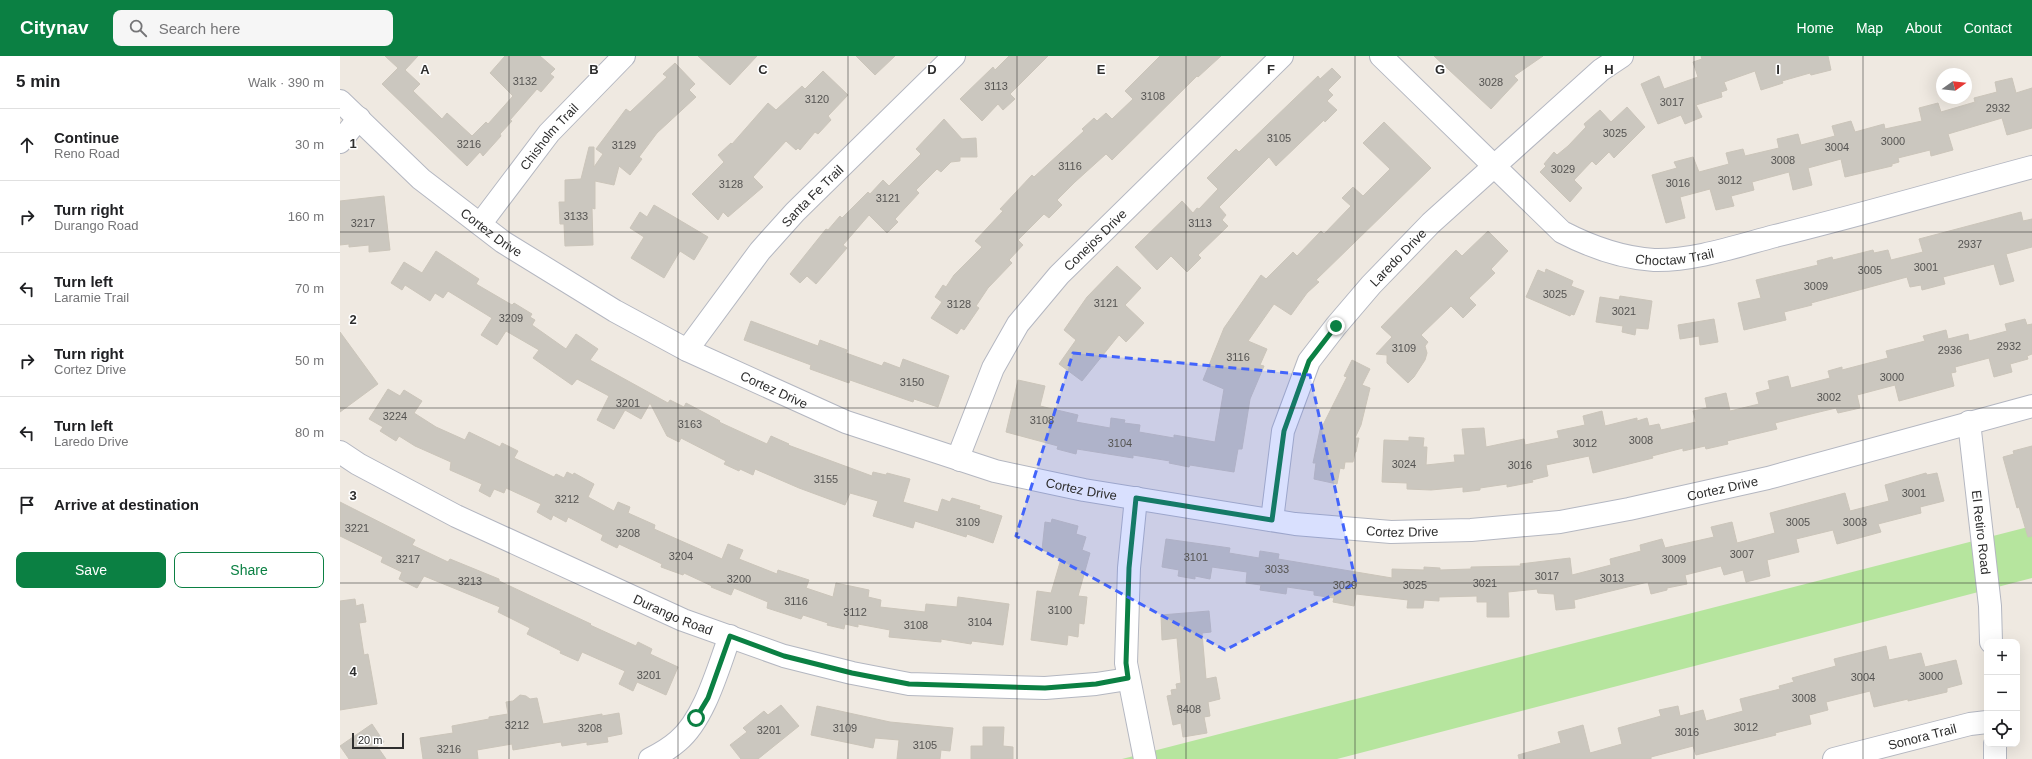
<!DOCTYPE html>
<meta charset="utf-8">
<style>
:root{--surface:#fff;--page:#f6f6f6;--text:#202124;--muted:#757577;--line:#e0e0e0;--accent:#0b8043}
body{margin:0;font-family:Arial,sans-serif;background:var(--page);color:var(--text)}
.controls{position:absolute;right:12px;bottom:12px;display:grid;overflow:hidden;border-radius:8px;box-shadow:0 4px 16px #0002}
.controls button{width:36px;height:36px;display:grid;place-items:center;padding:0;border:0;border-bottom:1px solid var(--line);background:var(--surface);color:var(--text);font:20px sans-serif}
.compass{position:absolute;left:1596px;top:12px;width:36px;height:36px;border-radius:50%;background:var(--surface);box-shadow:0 4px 16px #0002;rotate:75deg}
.scale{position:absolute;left:12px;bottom:10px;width:52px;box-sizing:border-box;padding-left:4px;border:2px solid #2e2e2e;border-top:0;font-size:11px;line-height:14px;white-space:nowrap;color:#2e2e2e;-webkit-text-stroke:3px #fff;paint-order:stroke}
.stop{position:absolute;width:12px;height:12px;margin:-9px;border:3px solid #0b8043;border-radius:50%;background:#fff}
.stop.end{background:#0b8043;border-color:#fff;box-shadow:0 1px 4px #0008}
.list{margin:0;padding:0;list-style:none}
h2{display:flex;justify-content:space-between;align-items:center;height:52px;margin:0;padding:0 16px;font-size:17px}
h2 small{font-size:13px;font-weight:400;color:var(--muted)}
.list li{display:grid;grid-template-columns:26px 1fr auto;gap:12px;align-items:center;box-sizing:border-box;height:72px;padding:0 16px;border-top:1px solid var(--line)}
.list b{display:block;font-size:15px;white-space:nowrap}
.list p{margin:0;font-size:13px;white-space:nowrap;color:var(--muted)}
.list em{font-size:13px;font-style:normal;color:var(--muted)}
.actions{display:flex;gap:8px;padding:12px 16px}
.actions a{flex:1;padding:9px 0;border:1px solid var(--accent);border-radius:8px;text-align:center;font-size:14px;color:var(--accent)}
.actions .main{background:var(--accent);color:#fff}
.icon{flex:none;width:22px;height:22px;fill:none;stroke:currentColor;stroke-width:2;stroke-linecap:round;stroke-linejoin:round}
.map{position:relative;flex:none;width:1692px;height:703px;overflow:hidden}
header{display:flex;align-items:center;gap:24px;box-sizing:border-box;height:56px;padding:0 20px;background:var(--accent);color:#fff}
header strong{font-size:19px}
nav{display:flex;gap:22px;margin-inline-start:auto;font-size:14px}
.search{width:280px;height:36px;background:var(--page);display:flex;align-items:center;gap:10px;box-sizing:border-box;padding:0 14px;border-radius:8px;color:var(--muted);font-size:15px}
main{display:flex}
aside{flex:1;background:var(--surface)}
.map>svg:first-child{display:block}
.green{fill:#b6e59e}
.building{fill:#cbc7bf;stroke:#cbc5ba}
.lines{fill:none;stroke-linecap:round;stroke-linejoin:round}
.minor-casing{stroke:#b4b7c1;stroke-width:24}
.minor{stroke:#fff;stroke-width:22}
.route{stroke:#0b8043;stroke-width:5}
.marked{fill:#4264fb;fill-opacity:0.2;stroke:#4264fb;stroke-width:3;stroke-dasharray:8 5;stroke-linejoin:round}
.grid{fill:none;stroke:#2e2e2e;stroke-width:1;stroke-opacity:0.55}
.labels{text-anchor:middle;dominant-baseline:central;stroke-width:3;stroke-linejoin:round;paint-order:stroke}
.number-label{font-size:11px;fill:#555452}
.street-label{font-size:13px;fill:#2e2e2e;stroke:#fff}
.grid-label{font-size:13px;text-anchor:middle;font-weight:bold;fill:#2e2e2e;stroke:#fff;stroke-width:3;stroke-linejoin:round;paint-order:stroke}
</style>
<header>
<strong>Citynav</strong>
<div class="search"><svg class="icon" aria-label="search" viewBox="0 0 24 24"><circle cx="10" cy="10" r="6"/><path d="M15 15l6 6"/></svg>Search here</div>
<nav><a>Home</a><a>Map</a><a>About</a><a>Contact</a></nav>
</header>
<main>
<aside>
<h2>5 min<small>Walk · 390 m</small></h2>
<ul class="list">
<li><svg class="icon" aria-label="ahead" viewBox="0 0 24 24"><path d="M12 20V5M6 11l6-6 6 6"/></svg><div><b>Continue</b><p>Reno Road</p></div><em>30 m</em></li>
<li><svg class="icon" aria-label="right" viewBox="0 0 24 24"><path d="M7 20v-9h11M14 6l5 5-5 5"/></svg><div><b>Turn right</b><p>Durango Road</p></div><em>160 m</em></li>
<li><svg class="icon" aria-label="left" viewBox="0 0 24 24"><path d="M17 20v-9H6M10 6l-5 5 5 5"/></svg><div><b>Turn left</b><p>Laramie Trail</p></div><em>70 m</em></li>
<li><svg class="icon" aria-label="right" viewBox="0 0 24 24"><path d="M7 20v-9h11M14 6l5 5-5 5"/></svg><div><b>Turn right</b><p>Cortez Drive</p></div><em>50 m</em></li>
<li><svg class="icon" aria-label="left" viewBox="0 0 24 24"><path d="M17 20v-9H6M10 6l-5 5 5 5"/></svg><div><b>Turn left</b><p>Laredo Drive</p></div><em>80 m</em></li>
<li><svg class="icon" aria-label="arrive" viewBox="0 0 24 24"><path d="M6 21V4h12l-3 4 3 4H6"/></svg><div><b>Arrive at destination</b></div></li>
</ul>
<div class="actions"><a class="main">Save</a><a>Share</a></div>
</aside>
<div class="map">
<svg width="1692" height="703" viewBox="0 0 1692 703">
<rect width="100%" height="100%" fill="#efe9e1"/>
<path class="green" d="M1692,470V522L997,703H782Z"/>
<path class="building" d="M45,0H78L65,14L80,28L73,35L102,63L107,57L132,80L146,66L148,68L173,40L150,17L165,0H200L215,13L210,18L214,21L201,36L197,33L170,64L172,65L160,78L161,80L143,100L140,96L127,110L42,28L58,12Z
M358,0H417L390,29Z
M516,0H555L535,19Z
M669,0H708L670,38L675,43L663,54L658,48L642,65L620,43L653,11L655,14Z
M820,0H881L858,21L857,20L772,104L766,98L735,126L717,144L722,149L709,162L704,158L678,184L683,189L669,204L672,207L648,232L636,250L639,252L624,274L621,272L617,278L591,262L602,246L595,241L603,229L606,231L614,219L642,191L635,185L663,155L660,153L692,119L694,121L744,75L742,73L754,62L757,65L766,57L772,63L793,43L785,35Z
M1094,0H1203L1174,20L1178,24L1151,53Z
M1361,0H1488L1491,14L1471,19L1470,17L1442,25L1443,27L1421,34L1415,15L1384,26L1387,34L1381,36L1382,41L1356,49L1362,61L1345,68L1341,59L1318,68L1301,28L1319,20L1324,33L1358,21L1353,6L1362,3Z
M335,7L355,28L349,34L356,41L317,77L299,101L302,103L290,119L279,110L274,129L255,125V153L252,152L253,189L225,190L224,168H220L219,146H225V124L241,123L249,91H254V111L263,98L256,93L286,53L290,56L327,21L323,18Z
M992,12L1001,21L988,34L993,39L987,45L997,54L985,66L984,64L936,110L929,101L879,151L886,159L882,164L888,170L858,199L861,202L847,216L831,200L817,214L795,191L842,145L853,157L857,152L859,153L878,133L867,122L896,93L899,96L978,20L980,23Z
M483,15L508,39L488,60L491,64L478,78L475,76L460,94L458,92L456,94L446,85L413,121L423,131L388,161L383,156L378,164L352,138L384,106L378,99L391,87L392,88L428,47L436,54L462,30L465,33Z
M1672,22L1676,37L1692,32V72L1667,79L1662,62L1608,78L1613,94L1591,100L1590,94L1558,102L1559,106L1552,108V110L1505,121L1501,103L1468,112L1472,129L1453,134L1449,116L1412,126L1414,134L1391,140L1394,150L1376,154L1370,133L1340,141L1345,162L1326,167L1312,119L1337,112L1334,106L1353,101L1359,116L1389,108L1386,97L1403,93L1405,100L1439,92L1437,83L1458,78L1461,89L1495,80L1492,70L1511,65L1515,76L1544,68L1545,73L1582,65L1579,52L1598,47L1601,56L1635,46L1634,42L1657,36L1655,26Z
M1287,51L1305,71L1274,102L1269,96L1256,109L1252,105L1234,124L1242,132L1230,146L1200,116L1206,110L1204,108L1214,96L1217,99L1228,90L1246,71L1244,68L1260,54L1271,66Z
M604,63L622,83L636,82L637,101H620V105L611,106L601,116L597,113L576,134L579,137L555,163L558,166L547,177L529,159L503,189L507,192L476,228L467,220L460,227L450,218L486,173L488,174L500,160L502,162L528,136L530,138L543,124L549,130L581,98L576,93Z
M1044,66L1091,112L976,224L979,226L967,237L951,259L934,248L908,285L927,293L920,309L924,310L910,343L902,393H898L894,416L850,409L849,411L829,407L830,405L793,399V402L737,393L736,398L717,393L718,390L666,376L678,324L705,330L700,350L738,359L736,366L770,372L771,362L785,364L784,367L800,369L799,376L834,382V379L875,386L884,333L863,324L884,272L921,219L926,223L953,196L957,200L981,175L984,178L1011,150L1002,142L1013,131L1023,140L1050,113L1023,87Z
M44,140L50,194L29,196V189L9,191V188L0,189V145Z
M314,149L368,181L354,204L340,195L324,222L291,202L304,181L290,172L300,156L307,161Z
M1681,156L1683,165L1692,163V191L1666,198L1674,225L1660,229L1654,208L1603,221L1605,228L1582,234L1581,229L1570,231L1567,221L1471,247L1472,249L1444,256L1446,264L1404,274L1398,247L1421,242L1416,224L1478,209L1477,205L1492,201L1493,204L1533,194L1534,197L1548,194L1551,204L1583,196L1579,183Z
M1148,175L1168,195L1151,213L1155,217L1129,242L1136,249L1123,262L1111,250L1081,279L1088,286L1085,290L1087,297L1085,304L1074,321L1068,327L1047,307V299L1036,298L1052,281L1041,271L1116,194L1122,200Z
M96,195L139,223L136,228L172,249L174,247L192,258L190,261L195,264L192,269L226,293L236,278L258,293L250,304L328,347L330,344L344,351L346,347L380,365L379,366L427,388L431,380L449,388L448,389L532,420L533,416L546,419L547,417L570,423L563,446L598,456L602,443L610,446L612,442L640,450L639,453L662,460L653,487L627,478L626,481L575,465L573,472L533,460L538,445L510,437L505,449L459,432L415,413L413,419L400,413L399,415L384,408L386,405L341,382L339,386L327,380L310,347L301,363L285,354L274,373L257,364L269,340L237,323L232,329L193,302L199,294L166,275L157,289L141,279L152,262L108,235L103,242L95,237L90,245L65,229L62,234L51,227L64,206L82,217Z
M777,210L801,232L785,249L804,267L786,286L779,279L742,325L719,308L736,284L724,274L747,241Z
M1206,213L1233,225L1231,230L1244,235L1234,259L1231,258L1230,260L1186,241L1198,214L1205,217Z
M1280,240L1312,245L1308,273L1296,272L1295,279L1282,276L1283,270L1256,266L1260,241L1279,244Z
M1374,263L1378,286L1360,289L1359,280L1340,283L1338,269Z
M1685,263L1687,269L1692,268V298L1687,300L1688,303L1670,308L1672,316L1654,321L1649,302L1615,311L1616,316L1611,317L1614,330L1559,345L1555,329L1517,339L1520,352L1498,357L1496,352L1475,357L1435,367L1437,373L1387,385L1388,388L1366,393L1365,390L1343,395V392L1312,400L1313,402L1253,417L1249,400L1206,409L1208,420L1192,424L1193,426L1167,431V428L1140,432V434L1123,436V431L1091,434L1067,433V427L1042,426L1044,384L1069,385V381L1084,382L1083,391H1087L1086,409L1115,406L1114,399H1125L1122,373L1144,372L1146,391L1184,383L1185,389L1219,382L1217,375L1245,369L1243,360L1262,355L1265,370L1297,362V365L1307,362L1309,370L1319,368L1321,374L1356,366L1353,355L1367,352L1365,342L1386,337L1390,355L1419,348L1416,337L1430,333L1428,325L1448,320L1451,332L1490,322L1488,315L1502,311V314L1548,302L1546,295L1585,285L1583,280L1606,274L1608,283L1628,278L1629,285L1667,275L1665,268Z
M411,265L478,290L480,284L507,294L506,297L542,310L544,306L560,312L563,303L609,320L598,351L574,343L573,346L510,324L509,327L470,313L471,309L404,284Z
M0,276L38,328L0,356Z
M1012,304L1030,313L1022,329L1030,332L1021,369L1015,382H1019L1016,396H1015L1013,406H1005L1004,413L1000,412L997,428L974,423L976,407H973L981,369H983L1007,321L1004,320Z
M48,333L60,340L64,334L82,345L74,357L96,371L125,384L129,376L160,391L162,387L178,395L174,402L214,421L216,418L224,422L227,416L233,419L234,417L254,428L248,441L274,455L278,446L290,451L288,457L315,469L314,473L382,503L388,488L403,494L399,503L437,518L438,514L469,524L466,532L493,541L496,527L529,534L528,541L541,544L540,551L585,556L586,548L617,551L618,541L669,548L663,589L632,585L631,588L601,583V586L549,581L550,574L518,568V571L505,568L504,573L487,569L488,567L463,559L461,563L427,552L428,546L394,532L391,539L371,531L372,530L344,517L343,519L321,511L322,508L279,488L277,492L261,484L263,479L228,461L226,466L213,459L211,464L197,456L201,448L166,432L164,437L154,433L150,441L139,435L142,428L110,414L111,406L75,390L59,380L56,385L40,375L43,371L29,363Z
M1692,390V480L1688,481L1679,451L1677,452L1663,401L1674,398L1673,395Z
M1586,417L1587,419L1597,417L1604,445L1580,451L1581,457L1538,468L1541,476L1497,488L1493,474L1456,483L1459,496L1427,504L1430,520L1406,526L1403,514L1384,519L1381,510L1345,519L1347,528L1327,532V534L1311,538L1308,526L1234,544L1235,552L1216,554L1214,538L1198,537L1197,533L1168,536L1169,561H1147V546H1137V540L1099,541V545L1084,544L1083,552H1067L1068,544L1016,538L1014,550L993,546L994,542L974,539V535L947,531L946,538L920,534L921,529L906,527L907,516L872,511L870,523L855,520V523L838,520L839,514L822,511L826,483L890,492L889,497L919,502L920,495L939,498L938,503L1052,522V513L1084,514V511L1100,512V514L1131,513V511L1181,510L1180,508L1230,502L1232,519L1271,509L1270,503L1301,495L1300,489L1322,483L1325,492L1374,481L1371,471L1392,466L1397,487L1435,477L1430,457L1505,437L1510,455L1549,445L1545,429Z
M0,446L75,484L72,489L108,506L110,503L159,523V525L251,568L250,569L296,590L298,586L312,593L310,598L338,611L326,639L297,626L293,635L279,628L285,615L242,596L238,605L220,597L221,595L187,578L190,572L158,556L160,551L84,520L77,532L59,523L62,516L41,506L43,501L0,480Z
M712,463L738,470L736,478L746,481L742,494L750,497L738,540L747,541L744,568L739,567L738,581L728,579L727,589L691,584L697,535L711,537L721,503L712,500L713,497L702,494L705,466L711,467Z
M15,543L16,550L23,548L26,566L19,567L24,599L28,598L37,648L0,654V545Z
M869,555L871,576L862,577L866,623L876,621L880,643L868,646L870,660L864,661L867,677L843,681L841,667L833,669L827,640L832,639L831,634L837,633L836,628L841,627L837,582L822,584L821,559Z
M1546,590L1549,604L1581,597L1585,611L1616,604L1622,628L1607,632V636L1568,645V643L1534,651L1530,635L1486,646L1488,654L1469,659L1471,668L1435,677L1436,679L1356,699L1353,690L1311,701V703H1179L1178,699L1221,687L1218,676L1243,669L1250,697L1282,688L1278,672L1321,660L1319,654L1338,650L1340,660L1363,654L1366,665L1403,655L1400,643L1440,633L1439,630L1454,626L1452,622L1496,610L1494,603Z
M180,639L186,640L190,643L197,642L203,668L262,658V660L279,657L282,678L267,681L268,686L247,689V686L222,690L221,686L173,694L172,688L137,694L138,703H83L80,682L113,677L112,670L149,663V661L168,658L166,646L173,645Z
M441,649L459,670L418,703H401L390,689L407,676L403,672L424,655L428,659Z
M477,650L550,666L613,672L610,695L601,694L600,703H557L559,684L535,682L533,692L471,679Z
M32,668L44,686L37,690L46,703H9L0,690Z
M643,671H664L663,690L673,691V703H631V690H643Z"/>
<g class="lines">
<defs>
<g id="minor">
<path id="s1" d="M1041,0L1222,176C1251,191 1281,202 1314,204C1353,205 1397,190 1435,180C1521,159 1606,134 1692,111"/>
<path id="s2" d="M0,45L81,123L163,186L275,255L347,294L506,366L655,415L744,434L955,468L1051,476L1131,474L1220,466L1289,453L1428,422L1692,350"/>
<path d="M0,86L19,62"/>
<path id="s3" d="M141,167L209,77L284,0"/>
<path id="s4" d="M347,294L420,195L455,156L614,0"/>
<path id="s5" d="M1629,366L1650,550L1651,586"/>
<path id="s6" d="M0,396L18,408L116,460L343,564L444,600L512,617L569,628L705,632L756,628L788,623"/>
<path id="s7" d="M620,404L621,394L653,312L678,268L719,219L942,0"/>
<path d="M796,442L789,512L786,607L805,703"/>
<path id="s8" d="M932,464L943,375L969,305L996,270L1031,229L1091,167L1261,14L1282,0"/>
<path d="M1655,688V703"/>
<path d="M310,703C320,698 330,692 338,685C365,662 378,612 390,580"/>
<path id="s9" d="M1494,703L1630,668L1647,666"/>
</g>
</defs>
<use href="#minor" class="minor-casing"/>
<use href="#minor" class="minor"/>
</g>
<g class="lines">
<path class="route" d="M356,662L368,642L390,580L444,600L512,617L569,628L705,632L756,628L788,622L786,607L789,512L796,442L932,464L944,375L969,305L996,270"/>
</g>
<path class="marked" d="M733,297L970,319L1016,527L885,594L676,480Z"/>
<path class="grid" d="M169,0V703M338,0V703M508,0V703M677,0V703M846,0V703M1015,0V703M1184,0V703M1354,0V703M1523,0V703M0,176H1692M0,352H1692M0,527H1692"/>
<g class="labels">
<g class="number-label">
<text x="185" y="25">3132</text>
<text x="1151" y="26">3028</text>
<text x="656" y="30">3113</text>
<text x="813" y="40">3108</text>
<text x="477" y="43">3120</text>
<text x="1332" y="46">3017</text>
<text x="1658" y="52">2932</text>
<text x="1275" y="77">3025</text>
<text x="939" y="82">3105</text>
<text x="1553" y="85">3000</text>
<text x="129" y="88">3216</text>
<text x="284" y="89">3129</text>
<text x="1497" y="91">3004</text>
<text x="1443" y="104">3008</text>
<text x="730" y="110">3116</text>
<text x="1223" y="113">3029</text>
<text x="1390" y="124">3012</text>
<text x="1338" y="127">3016</text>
<text x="391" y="128">3128</text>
<text x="548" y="142">3121</text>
<text x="236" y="160">3133</text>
<text x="23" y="167">3217</text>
<text x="860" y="167">3113</text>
<text x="1630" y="188">2937</text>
<text x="1586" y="211">3001</text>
<text x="1530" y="214">3005</text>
<text x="1476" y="230">3009</text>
<text x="1215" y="238">3025</text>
<text x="766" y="247">3121</text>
<text x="619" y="248">3128</text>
<text x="1284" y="255">3021</text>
<text x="171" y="262">3209</text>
<text x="1669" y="290">2932</text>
<text x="1064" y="292">3109</text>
<text x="1610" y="294">2936</text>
<text x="898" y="301">3116</text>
<text x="1552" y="321">3000</text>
<text x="572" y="326">3150</text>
<text x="1489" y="341">3002</text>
<text x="288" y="347">3201</text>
<text x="55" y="360">3224</text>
<text x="702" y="364">3108</text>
<text x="350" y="368">3163</text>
<text x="1301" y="384">3008</text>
<text x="780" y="387">3104</text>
<text x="1245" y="387">3012</text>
<text x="1064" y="408">3024</text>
<text x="1180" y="409">3016</text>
<text x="486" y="423">3155</text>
<text x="1574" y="437">3001</text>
<text x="227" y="443">3212</text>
<text x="628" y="466">3109</text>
<text x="1458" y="466">3005</text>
<text x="1515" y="466">3003</text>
<text x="17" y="472">3221</text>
<text x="288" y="477">3208</text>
<text x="1402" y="498">3007</text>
<text x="341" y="500">3204</text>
<text x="856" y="501">3101</text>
<text x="68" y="503">3217</text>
<text x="1334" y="503">3009</text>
<text x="937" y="513">3033</text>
<text x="1207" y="520">3017</text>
<text x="1272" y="522">3013</text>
<text x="399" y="523">3200</text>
<text x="130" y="525">3213</text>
<text x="1145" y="527">3021</text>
<text x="1005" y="529">3029</text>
<text x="1075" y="529">3025</text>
<text x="456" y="545">3116</text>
<text x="720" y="554">3100</text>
<text x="515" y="556">3112</text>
<text x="640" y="566">3104</text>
<text x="576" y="569">3108</text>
<text x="309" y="619">3201</text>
<text x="1591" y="620">3000</text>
<text x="1523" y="621">3004</text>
<text x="1464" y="642">3008</text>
<text x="849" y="653">8408</text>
<text x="177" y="669">3212</text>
<text x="1406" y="671">3012</text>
<text x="250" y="672">3208</text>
<text x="505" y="672">3109</text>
<text x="429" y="674">3201</text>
<text x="1347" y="676">3016</text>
<text x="585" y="689">3105</text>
<text x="109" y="693">3216</text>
</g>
<g class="street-label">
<text stroke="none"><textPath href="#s3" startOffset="110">Chisholm Trail</textPath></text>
<text stroke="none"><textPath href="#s4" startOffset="199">Santa Fe Trail</textPath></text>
<text stroke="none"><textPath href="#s2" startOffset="201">Cortez Drive</textPath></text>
<text stroke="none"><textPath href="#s7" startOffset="263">Conejos Drive</textPath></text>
<text stroke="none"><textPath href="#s1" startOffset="370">Choctaw Trail</textPath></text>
<text stroke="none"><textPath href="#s8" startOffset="301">Laredo Drive</textPath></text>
<text stroke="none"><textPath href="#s2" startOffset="525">Cortez Drive</textPath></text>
<text stroke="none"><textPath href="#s2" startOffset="849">Cortez Drive</textPath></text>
<text stroke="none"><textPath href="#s2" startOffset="1497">Cortez Drive</textPath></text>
<text stroke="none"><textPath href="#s2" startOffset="1173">Cortez Drive</textPath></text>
<text stroke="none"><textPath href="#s5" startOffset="111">El Retiro Road</textPath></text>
<text stroke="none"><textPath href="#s6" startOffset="371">Durango Road</textPath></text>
<text stroke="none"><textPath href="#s9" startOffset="91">Sonora Trail</textPath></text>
</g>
</g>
<g class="grid-label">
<text x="85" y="18">A</text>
<text x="254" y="18">B</text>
<text x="423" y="18">C</text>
<text x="592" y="18">D</text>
<text x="761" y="18">E</text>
<text x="931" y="18">F</text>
<text x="1100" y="18">G</text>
<text x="1269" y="18">H</text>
<text x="1438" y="18">I</text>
<text x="13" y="92">1</text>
<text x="13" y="268">2</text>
<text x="13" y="444">3</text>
<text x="13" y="620">4</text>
</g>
</svg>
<div class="controls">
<button>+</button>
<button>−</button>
<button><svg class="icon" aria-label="locate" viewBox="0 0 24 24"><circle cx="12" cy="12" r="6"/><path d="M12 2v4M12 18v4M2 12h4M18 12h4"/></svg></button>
</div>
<svg class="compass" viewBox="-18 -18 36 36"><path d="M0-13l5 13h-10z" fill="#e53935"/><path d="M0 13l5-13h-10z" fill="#757577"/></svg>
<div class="scale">20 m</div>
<div class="stop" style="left:356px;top:662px"></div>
<div class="stop end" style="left:996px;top:270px"></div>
</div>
</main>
